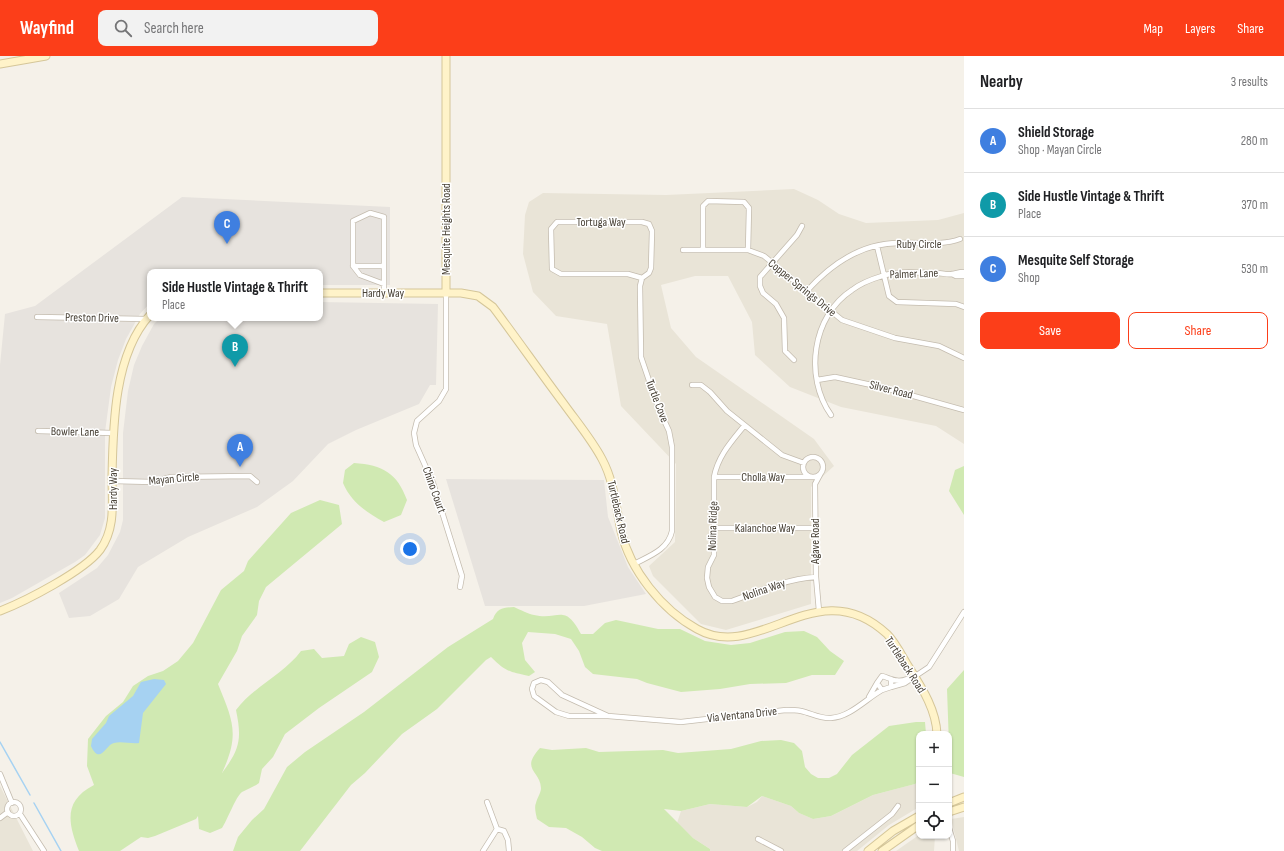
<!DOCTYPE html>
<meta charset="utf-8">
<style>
:root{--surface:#fff;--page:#f2f2f2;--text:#202124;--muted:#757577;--line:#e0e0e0;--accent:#fc3e19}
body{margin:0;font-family:"Sofia Sans Condensed",sans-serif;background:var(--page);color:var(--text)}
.controls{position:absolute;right:12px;bottom:12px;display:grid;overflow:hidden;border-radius:8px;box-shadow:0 1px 3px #0004}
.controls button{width:36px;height:36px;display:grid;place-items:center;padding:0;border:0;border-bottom:1px solid var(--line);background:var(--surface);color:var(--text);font:20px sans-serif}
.you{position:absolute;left:410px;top:493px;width:14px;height:14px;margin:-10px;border:3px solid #fff;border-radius:50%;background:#1a73e8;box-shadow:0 0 0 6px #1a73e833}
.badge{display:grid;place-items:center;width:26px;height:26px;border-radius:50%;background:var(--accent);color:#fff;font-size:13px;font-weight:700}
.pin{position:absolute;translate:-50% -33px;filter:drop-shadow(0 1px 2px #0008)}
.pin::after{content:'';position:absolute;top:21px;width:14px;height:12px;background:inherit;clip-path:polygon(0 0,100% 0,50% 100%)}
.popup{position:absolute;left:147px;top:213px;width:176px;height:52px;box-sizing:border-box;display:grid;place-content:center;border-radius:8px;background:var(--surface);filter:drop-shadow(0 1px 3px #0005);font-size:13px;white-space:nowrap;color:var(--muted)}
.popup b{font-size:15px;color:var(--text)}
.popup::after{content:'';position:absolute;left:50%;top:100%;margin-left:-8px;border:8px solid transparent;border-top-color:var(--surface)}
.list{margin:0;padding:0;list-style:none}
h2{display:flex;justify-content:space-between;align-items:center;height:52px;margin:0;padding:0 16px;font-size:17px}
h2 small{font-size:13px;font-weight:400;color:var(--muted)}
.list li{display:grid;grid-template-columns:26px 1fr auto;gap:12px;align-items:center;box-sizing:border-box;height:64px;padding:0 16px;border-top:1px solid var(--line)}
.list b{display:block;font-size:15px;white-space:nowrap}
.list p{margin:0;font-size:13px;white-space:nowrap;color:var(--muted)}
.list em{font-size:13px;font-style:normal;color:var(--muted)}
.actions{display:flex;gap:8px;padding:12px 16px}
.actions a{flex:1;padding:9px 0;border:1px solid var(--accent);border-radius:8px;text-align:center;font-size:14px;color:var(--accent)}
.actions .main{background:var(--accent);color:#fff}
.icon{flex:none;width:22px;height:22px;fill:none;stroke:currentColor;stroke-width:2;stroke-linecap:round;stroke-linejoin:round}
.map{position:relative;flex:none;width:964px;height:795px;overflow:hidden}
header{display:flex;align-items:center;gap:24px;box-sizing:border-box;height:56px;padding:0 20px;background:var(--accent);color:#fff}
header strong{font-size:19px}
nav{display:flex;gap:22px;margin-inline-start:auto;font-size:14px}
.search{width:280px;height:36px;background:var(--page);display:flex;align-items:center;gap:10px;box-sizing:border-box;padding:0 14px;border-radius:8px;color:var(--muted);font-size:15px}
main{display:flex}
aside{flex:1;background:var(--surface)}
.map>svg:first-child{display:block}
.residential{fill:#e9e4d7}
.industrial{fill:#e7e3de}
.green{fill:#d0e9b2}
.water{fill:#a6d2f2}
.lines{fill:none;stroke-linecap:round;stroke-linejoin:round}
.stream{stroke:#a6d2f2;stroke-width:1.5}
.street-casing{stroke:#c4bcaf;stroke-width:6}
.secondary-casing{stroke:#d5c699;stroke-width:9}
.street{stroke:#fff;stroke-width:4.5}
.secondary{stroke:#fff3c9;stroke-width:7}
.labels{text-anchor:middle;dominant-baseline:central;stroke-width:3;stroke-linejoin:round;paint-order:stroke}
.street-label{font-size:12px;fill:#494237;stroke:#fff}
</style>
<header>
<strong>Wayfind</strong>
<div class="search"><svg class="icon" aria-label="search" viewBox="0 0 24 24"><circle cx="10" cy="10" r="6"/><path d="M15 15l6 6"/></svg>Search here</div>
<nav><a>Map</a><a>Layers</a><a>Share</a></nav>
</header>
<main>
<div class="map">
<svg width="964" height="795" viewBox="0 0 964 795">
<rect width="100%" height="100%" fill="#f5f1e9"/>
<path class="residential" d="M794,133L818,144L839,158L866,167L938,164L964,157V388L936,370L841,351L790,331L755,299L752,266L728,220H695L661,229L671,272L696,301L814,383L834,410L811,431V548L726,574L701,568L653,520L649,510L675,486L676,408L621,350L607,268L556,260L533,236L523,198L525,159L529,146L543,137L666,139Z
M919,725V751L889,769L857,795H710V793L693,782L677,767L681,755L710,748L747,751L757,746L762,740L791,750L799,757L813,763L831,760L873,739L915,728Z
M0,730L33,795H0Z
M964,761V795H959L951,763Z
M919,779L935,780L934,795H896Z"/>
<path class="industrial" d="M182,141L390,151V229H320V216H150V247L140,258L126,283L118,304L111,331L105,376V462L100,479L85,499L75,506L12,542L0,547V309L5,258L35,250Z
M320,246L438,248L436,329H430L419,348L356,374L328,388L293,425L257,451L188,481L138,511L119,543L90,560L69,562L59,537L97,512L108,499L120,476L123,464V377L128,335L134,309L142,290L154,268L160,262H320Z
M446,423L604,424L608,461L628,511L646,538L584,550H485Z"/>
<path class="green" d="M354,407C383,409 397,417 407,444L401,459L384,466C366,456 351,446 343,427L345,414Z
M964,410V459L949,435L955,414Z
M320,444L339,449L342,468L266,531L259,545L257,559L242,580L237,595L218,628C233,665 240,678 222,717C240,693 242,683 236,654C254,630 284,618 301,595L314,593L322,602L344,600L349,588L361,581L375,586L379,601L372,616L319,652L285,678L273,701L262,713L259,727C254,731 248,733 242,736C236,740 227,765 222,772L210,777L199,773L198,760L196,763L155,780L148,782L141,781L120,795H79C68,767 63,745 94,729L87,710L88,683L106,660L123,646L133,630L148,620L163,615L178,605L193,587L221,534L244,515L248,505L291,457Z
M514,551C521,554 528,558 534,559C559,565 564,546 581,578H593L605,567L616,564L658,573H680L705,585L731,589L750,587L785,576L804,575L817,581L830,595L844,605L835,619H812L786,627L750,628L720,633L681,636L647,627L637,623L593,618L585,611L579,595L571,583L555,578L528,576L522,587L525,604L535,616L529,620C509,616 505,615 491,601L486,604L437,653L402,678L365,717L351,729L300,795H233L238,781L252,764L264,753L287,711L305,696L364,656L448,591L493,563C497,552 503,552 514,551Z
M964,614V721L950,717L947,633Z
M916,666H925L926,678H919V725L915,728L873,739L831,760L813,763L799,757L791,750L762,740L747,751L710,748L681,755L664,753L693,782L710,793V795H602L595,792L582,781L566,772L549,771L537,763C536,758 534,751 536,747C537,742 541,737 541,732C540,714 520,714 540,692L552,694L586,692L599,696L663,694L678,697L731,693L761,685L781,684L794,687L802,695L805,711L811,718L818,722H829L837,718L852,699L889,670Z"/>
<path class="water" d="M154,623L164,624L166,628L143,657L139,687C131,688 121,685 114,687C106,688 100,710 91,690L92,683L106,667L109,660L133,640L141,626Z"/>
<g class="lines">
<path class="stream" d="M0,686L30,739
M34,747L61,795"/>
<defs>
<path id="street" d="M877,190L889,240L897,246L956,248L964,251
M683,194H748L764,200L842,264L895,282L939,290L964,302
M703,194V150L708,145L744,146L749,152L748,194
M353,210L360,219L384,228
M952,218L956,220H964
M806,236C830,209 861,187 899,187C920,186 941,190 960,183
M384,237V161L370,157L353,165V210H384
M446,237V333L439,345L417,365L414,377L416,389L433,427L462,520L460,531
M37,261L146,263
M794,304L785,295L784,262L776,248L763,237L760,230V221L797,179L802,170
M817,324L835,321L885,332L964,354
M692,329H701L710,336L727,355L782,399L804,407
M831,359C804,321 812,260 852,234C861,227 872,223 882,220C899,214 920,217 937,217C942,217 948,219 952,218C957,217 959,216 964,216
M744,370C731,386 718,400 714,421V499L708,511L707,522L709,531L715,541L722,545H732C759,535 786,523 816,521
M38,375L113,377
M803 411a10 10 0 1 1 20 0a10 10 0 1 1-20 0Z
M714,421H812
M112,425L153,426L171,421L250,420L257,426
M714,472H815
M634,508C649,500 668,494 672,475V391L669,375L658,351L641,301L640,230L642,222L649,217L651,212L652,175L649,168L642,166H557L551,173L552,213L561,218H628L642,222
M819,555L816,521L815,428L821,417
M891,623V631L882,634L877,627L882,620C892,623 897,627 907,623
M891,631L905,627L929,611L964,556
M869,641L877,627
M608,660L562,639L548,626L541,624L534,627L532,633L534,640L556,656L569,660H608L681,666L786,654C791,654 796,654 801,655C811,657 820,663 831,662C850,661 866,643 882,634
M0,718L12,747
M487,746L497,773
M7 753a7 7 0 1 1 14 0a7 7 0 1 1-14 0Z
M20,758L44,795
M0,762L8,756
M949,772L953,785V795
M497,773L504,775L508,784L509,795
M758,783L781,795
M483,795L497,773
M845,795L892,758L898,750"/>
<path id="secondary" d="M446,0V237
M0,8L46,0
M320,237H461L478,240L493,251C517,283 540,316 564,348C577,366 592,384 602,403C614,425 616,451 621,475C630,514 662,554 697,573C759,608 817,513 887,578C895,586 901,598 907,608C920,629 936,652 937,678
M0,555C26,545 84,515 100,494C116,472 112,446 112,421C113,370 114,298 150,259
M949,747L964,741
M949,756L964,751
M868,795L893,775L919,760
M882,795L919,769"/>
</defs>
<use href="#street" class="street-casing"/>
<use href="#secondary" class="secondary-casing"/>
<use href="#street" class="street"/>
<use href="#secondary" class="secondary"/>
</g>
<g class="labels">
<g class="street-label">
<text x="601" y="166">Tortuga Way</text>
<text transform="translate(446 173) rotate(-90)">Mesquite Heights Road</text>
<text x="919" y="188">Ruby Circle</text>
<text transform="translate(914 218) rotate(-2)">Palmer Lane</text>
<text transform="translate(802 232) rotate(39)">Copper Springs Drive</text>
<text x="383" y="237">Hardy Way</text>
<text transform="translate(92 262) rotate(1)">Preston Drive</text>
<text transform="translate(891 334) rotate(14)">Silver Road</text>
<text transform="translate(657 345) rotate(69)">Turtle Cove</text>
<text transform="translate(75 376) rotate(1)">Bowler Lane</text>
<text x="763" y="421">Cholla Way</text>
<text transform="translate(174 423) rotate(-5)">Mayan Circle</text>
<text transform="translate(113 433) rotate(-90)">Hardy Way</text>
<text transform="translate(434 434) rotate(70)">Chino Court</text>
<text transform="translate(618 456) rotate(77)">Turtleback Road</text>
<text transform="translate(713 470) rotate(-88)">Nolina Ridge</text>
<text x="765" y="472">Kalanchoe Way</text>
<text transform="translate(815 485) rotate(-90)">Agave Road</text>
<text transform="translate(764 534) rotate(-19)">Nolina Way</text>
<text transform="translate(905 609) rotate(57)">Turtleback Road</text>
<text transform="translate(742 659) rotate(-6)">Via Ventana Drive</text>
</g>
</g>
</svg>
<div class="controls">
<button>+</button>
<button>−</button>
<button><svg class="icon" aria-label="locate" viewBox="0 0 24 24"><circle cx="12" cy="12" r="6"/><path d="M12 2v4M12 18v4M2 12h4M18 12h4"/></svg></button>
</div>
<div class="you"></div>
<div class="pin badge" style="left:240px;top:411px;background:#3f7fe0">A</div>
<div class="pin badge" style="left:235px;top:311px;background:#0f9aa8">B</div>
<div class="popup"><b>Side Hustle Vintage &amp; Thrift</b>Place</div>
<div class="pin badge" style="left:227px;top:188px;background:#3f7fe0">C</div>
</div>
<aside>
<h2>Nearby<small>3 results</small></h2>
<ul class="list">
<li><span class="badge" style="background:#3f7fe0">A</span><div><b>Shield Storage</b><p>Shop · Mayan Circle</p></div><em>280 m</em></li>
<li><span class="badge" style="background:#0f9aa8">B</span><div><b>Side Hustle Vintage &amp; Thrift</b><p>Place</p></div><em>370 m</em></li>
<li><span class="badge" style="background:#3f7fe0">C</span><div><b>Mesquite Self Storage</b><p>Shop</p></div><em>530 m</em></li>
</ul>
<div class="actions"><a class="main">Save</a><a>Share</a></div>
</aside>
</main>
